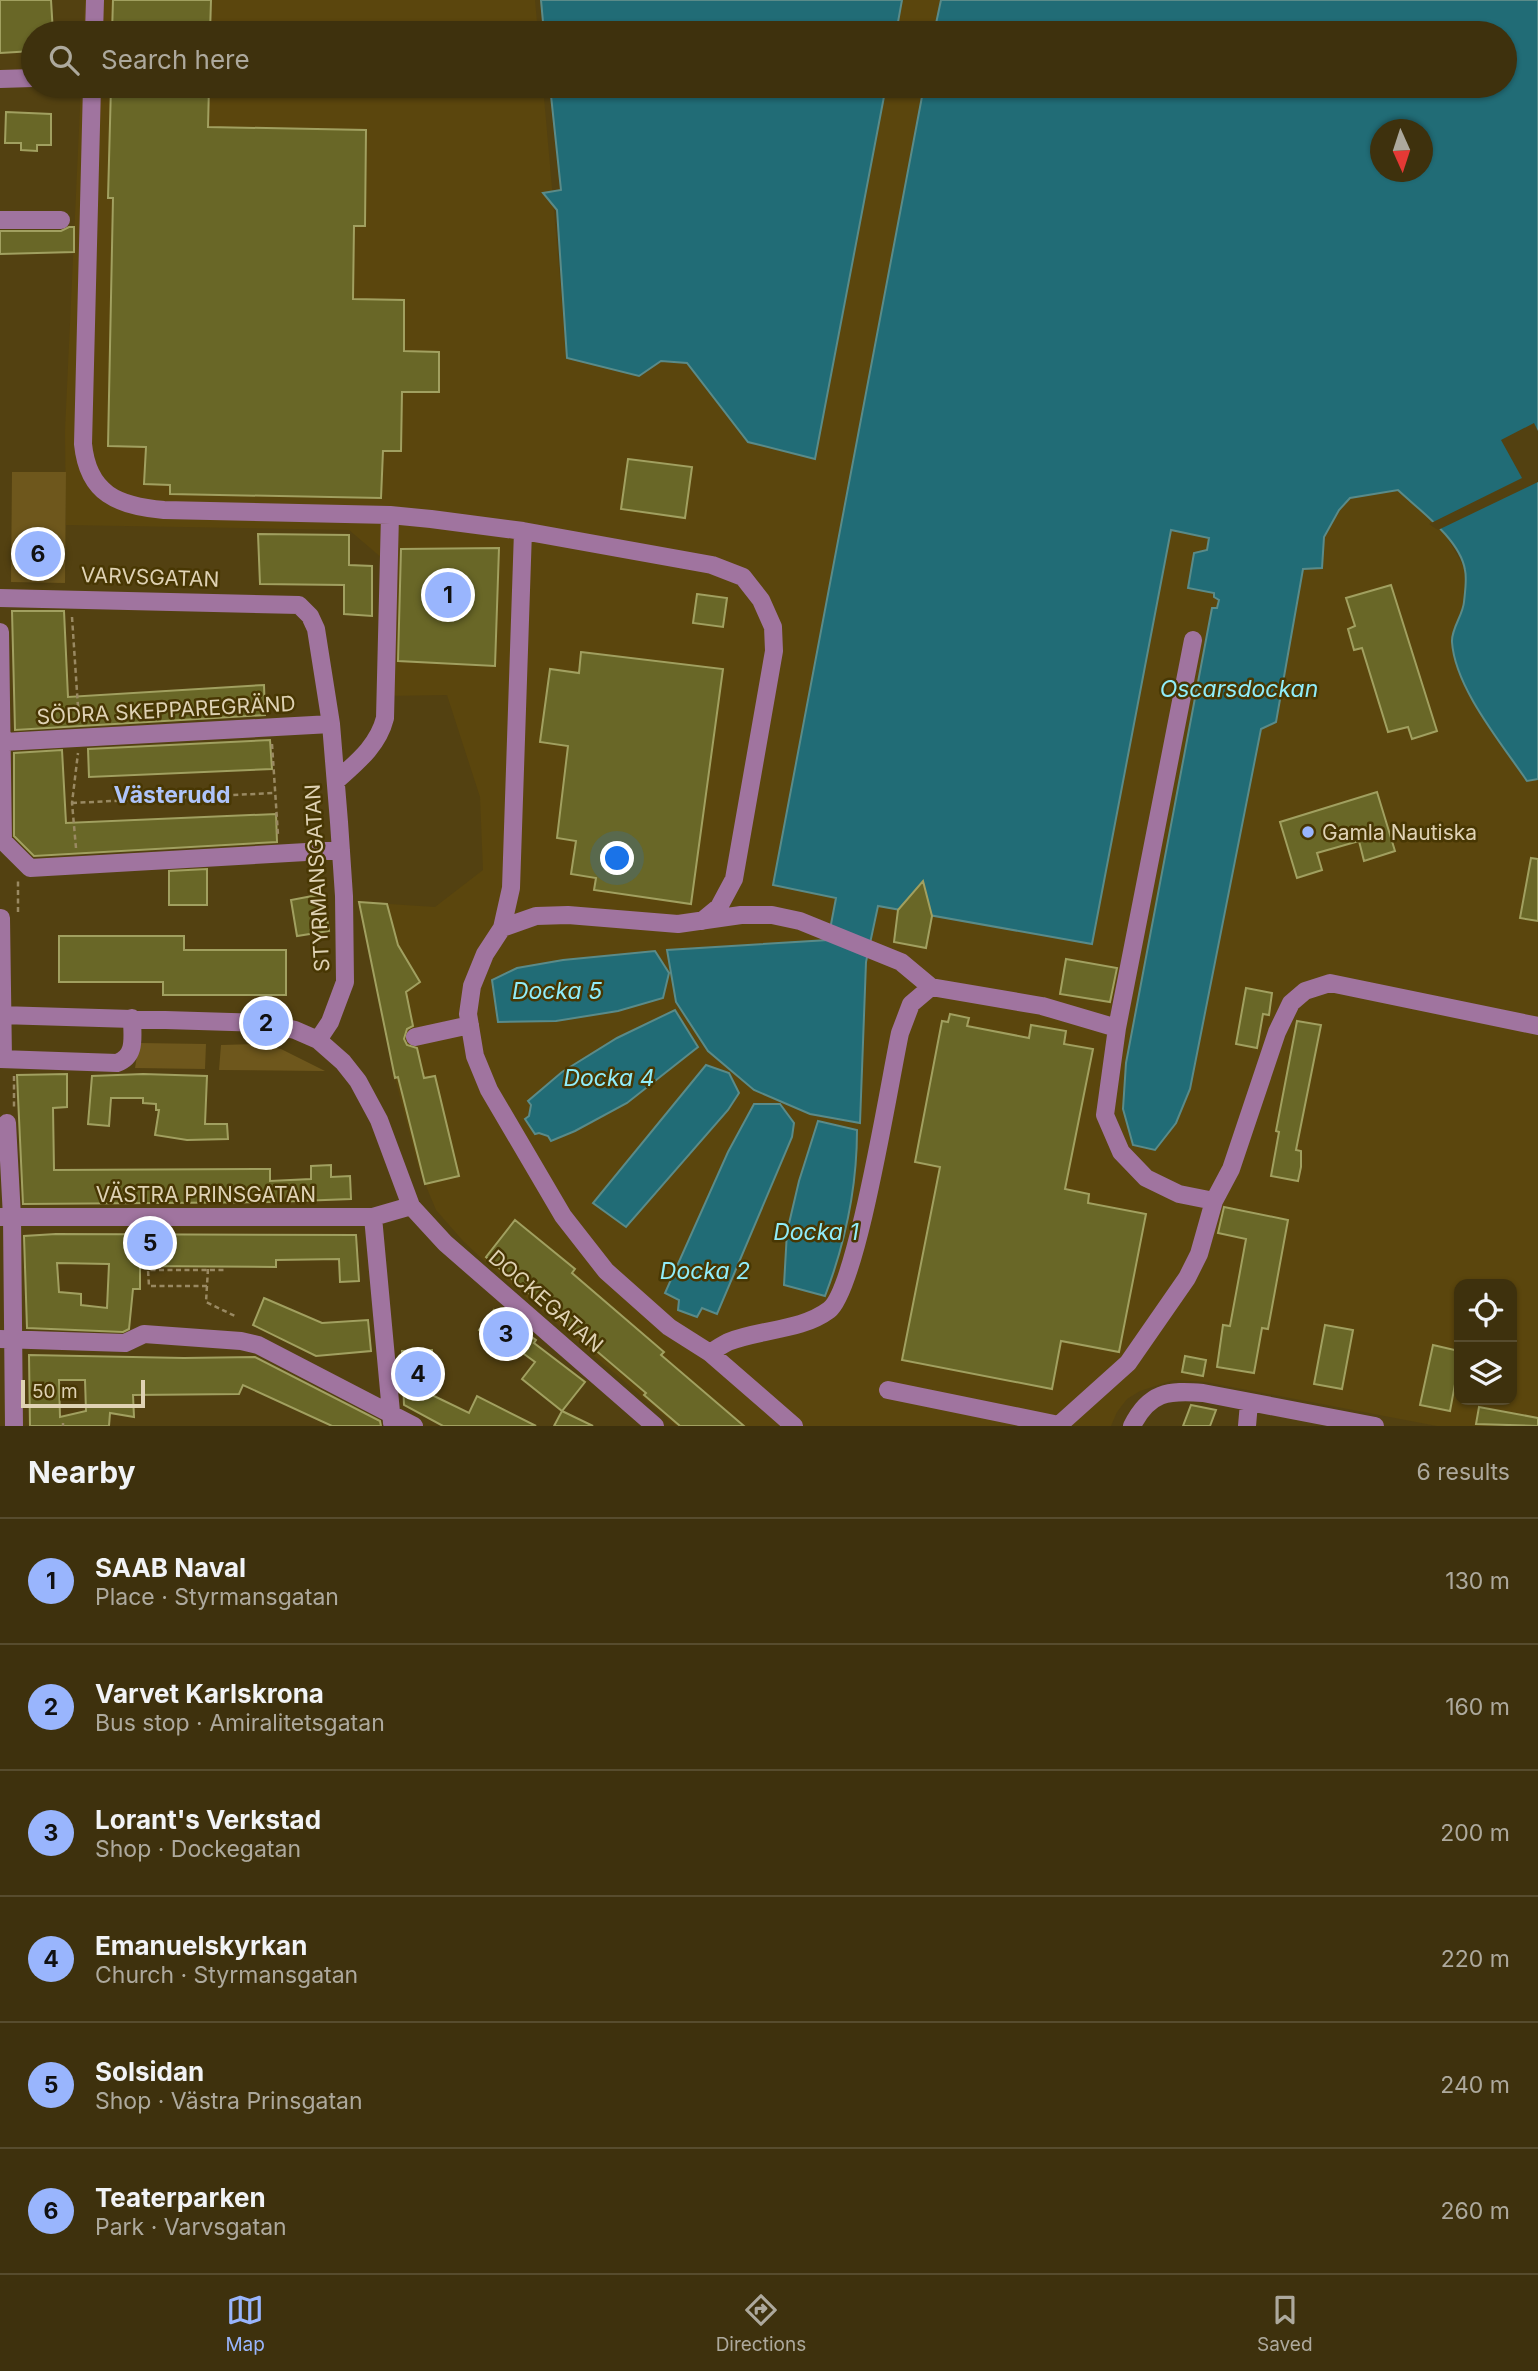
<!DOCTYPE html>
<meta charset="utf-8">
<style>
:root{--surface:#3e310d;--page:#493d1b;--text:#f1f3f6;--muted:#ada99d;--line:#574c2e;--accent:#99b5fd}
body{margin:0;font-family:Inter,sans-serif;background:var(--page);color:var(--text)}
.controls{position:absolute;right:21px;bottom:21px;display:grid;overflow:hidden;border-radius:14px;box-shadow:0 2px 5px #0004}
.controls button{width:63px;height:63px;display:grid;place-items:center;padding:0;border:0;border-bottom:2px solid var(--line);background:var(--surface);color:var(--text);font:35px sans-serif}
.compass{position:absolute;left:1370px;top:119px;width:63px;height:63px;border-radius:50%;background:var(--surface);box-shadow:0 2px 5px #0004;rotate:177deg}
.scale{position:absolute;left:21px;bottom:18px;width:124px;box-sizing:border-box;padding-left:7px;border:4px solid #dfd2b4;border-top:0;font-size:19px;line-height:24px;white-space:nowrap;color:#dfd2b4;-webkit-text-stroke:5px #483703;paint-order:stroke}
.you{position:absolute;left:618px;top:859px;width:24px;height:24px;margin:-18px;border:5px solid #fff;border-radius:50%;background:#1a73e8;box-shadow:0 0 0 10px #1a73e833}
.badge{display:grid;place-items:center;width:46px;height:46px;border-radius:50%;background:var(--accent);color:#111;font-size:23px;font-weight:700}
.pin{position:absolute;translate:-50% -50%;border:4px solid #fff;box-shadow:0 2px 7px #0006}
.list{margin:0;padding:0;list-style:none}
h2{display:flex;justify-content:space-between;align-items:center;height:91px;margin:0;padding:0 28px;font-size:30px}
h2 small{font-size:23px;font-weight:400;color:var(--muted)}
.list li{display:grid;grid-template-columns:46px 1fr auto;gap:21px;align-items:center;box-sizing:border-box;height:126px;padding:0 28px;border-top:2px solid var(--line)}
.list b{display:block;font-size:26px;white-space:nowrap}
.list p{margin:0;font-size:23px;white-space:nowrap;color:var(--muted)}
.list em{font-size:23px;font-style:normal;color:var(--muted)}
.icon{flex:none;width:38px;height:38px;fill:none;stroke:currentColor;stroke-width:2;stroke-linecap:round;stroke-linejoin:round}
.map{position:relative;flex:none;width:1538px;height:1426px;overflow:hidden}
.search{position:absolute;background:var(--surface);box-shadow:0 2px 5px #0004;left:21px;right:21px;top:21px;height:77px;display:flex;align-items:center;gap:18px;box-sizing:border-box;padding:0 24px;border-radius:38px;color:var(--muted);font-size:26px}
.sheet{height:847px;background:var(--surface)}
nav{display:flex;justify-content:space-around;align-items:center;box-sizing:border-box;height:98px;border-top:2px solid var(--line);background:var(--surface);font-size:19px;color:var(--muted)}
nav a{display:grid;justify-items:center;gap:4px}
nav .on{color:var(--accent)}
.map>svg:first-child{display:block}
.built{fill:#5b460d;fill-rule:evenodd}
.green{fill:#6e571c}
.water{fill:#216c76;stroke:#5a8b89;stroke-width:2;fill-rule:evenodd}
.pier{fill:#534111}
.building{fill:#696727;stroke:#a1a060;stroke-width:2;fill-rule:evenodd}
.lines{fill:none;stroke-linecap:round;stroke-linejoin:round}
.path{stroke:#998962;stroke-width:2.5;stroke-dasharray:5 3.5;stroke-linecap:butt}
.minor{stroke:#a0749f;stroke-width:18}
.poi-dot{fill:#99b5fd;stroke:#483703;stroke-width:2.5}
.labels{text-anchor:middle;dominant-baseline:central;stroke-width:5;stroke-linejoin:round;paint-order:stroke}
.street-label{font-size:21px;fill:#dfd2b4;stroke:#483703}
.poi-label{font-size:21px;fill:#dfd2b4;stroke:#483703;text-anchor:start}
.water-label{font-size:23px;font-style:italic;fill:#90edfa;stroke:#483703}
.neighbourhood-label{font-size:23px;font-weight:bold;fill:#aec4fa;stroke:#483703}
</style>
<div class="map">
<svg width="1538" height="1426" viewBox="0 0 1538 1426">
<rect width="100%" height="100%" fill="#534111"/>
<path class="built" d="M85,0H535L538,33H83Z
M902,0H941L934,33H896Z
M81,86H543L567,358L687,363L748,442L886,86H924L773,885L836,898L828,940L668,949L859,1123L866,962L878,906L1092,944L1171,530L1209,538L1207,550L1189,588L1215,593L1219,600L1217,609L1212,608L1206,641L1303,568L1322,567L1323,537L1339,510L1350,498L1398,490L1432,522L1442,528L1465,569L1464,606L1452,640L1527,781L1538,779V1426H1437L1205,1382L1174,1380L1140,1391L1127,1399L1117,1412L1111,1426H676L494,1270L463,1241L436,1210L419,1169L395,1078L359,902L435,907L483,870L480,797L447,695L383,696V559L349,530L66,525L65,431ZM1459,1284H1512V1400H1459Z"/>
<path class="green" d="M12,472H66L65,583L11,582Z
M139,1043L206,1044L205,1069L135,1068Z
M258,1044L281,1049L325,1071L219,1070L221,1045Z"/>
<path class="water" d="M541,0H902L896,33H544Z
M941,0H1538V779L1527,781C1502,744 1455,688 1452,642C1451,629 1463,615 1464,602C1465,592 1467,579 1465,570C1460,539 1419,510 1398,490L1350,498L1339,510L1324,537L1322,568L1303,569L1276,722L1261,729L1190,1089L1176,1123L1155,1150L1133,1145L1123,1109L1126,1063L1212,608H1217L1219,600L1214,597V593L1188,588L1194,553L1207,550L1209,538L1171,530L1092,944L878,906L866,962L860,1123L810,1114L754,1090L708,1051L676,1002L667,950L828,940L836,898L773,885L924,86H1505V33H934ZM1380,130H1422V172H1380Z
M550,86H886L815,459L748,442L687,363L661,361L639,376L567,358L557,210L543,193L561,190Z
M655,951L669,973L663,998L618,1011L556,1021L498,1022L492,980L517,968L563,960Z
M675,1010L698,1047L627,1103L575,1131L551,1141L548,1136L539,1133L535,1134L525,1119L529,1116L531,1105L528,1101L562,1072L617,1038Z
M706,1065L729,1073L739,1093L728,1110L626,1227L593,1203Z
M754,1104H780L794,1123L792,1137L717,1314L702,1308L697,1317L678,1310L679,1300L665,1293L728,1152Z
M818,1121L857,1130C857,1189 846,1241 825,1296L784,1285L787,1232L799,1181Z"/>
<path class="pier" d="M1534,423L1538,431V482L1438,530L1429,524L1522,478L1501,440Z"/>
<path class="building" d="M0,0H51L53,33H33V51L0,53Z
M113,0H211L210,33H112Z
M111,86H209L208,127L366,130L365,226H354L353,299L404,300V351L439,352V392H402L401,451H383L381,498L170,494V485L144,484L146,447L108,446L113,198H108Z
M6,112L51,114V145H37V151L21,150V143H5Z
M69,227H74V252L0,254V231H61Z
M628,459L692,467L685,518L621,509Z
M258,534L349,535V565L372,566V616L344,614V585L260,584Z
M499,548L495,666L398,661L401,549Z
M1391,585L1437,731L1412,739L1408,727L1388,732L1362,648L1354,650L1348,629L1355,626L1346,598Z
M697,594L727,598L723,627L693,623Z
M12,611H64L68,697L264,685L265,715L15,730Z
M581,652L723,669L691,904L594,890L596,878L571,874L576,841L557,838L568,746L540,742L550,669L579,673Z
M270,740L272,769L89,777L88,749Z
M62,750L66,823L276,814L277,842L34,856L14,836V753Z
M1377,792L1395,851L1364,861L1359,841L1317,853L1322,870L1297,878L1280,822Z
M1531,858L1538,859V921L1520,918Z
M207,869V905H169V871Z
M923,881L932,916L926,948L894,942L898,910Z
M323,894L329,931L297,936L291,900Z
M359,902L387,904L398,945L420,982L406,992L413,1026L407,1029L404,1039L407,1045L417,1048L424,1078L435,1076L459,1176L425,1184L398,1077L395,1078Z
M59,936H184V950H286V995H163V982H59Z
M1066,959L1117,968L1110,1002L1060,994Z
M1246,988L1272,993L1269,1015L1263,1014L1257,1048L1236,1044Z
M950,1014L969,1018L967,1026L1029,1038L1031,1025L1066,1031L1064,1044L1093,1049L1065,1189L1089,1194L1088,1203L1146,1214L1119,1352L1061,1341L1052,1389L902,1360L940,1167L915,1162L942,1021L948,1022Z
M1297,1021L1321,1025L1296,1150L1301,1151V1167L1298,1181L1271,1176L1279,1132L1276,1131Z
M67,1074V1107L53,1108L54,1170L270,1169V1181L311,1179V1166L331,1165V1177L350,1176L351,1199L272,1202L23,1204L17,1075Z
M143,1074L207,1076L205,1124H227L228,1139L187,1140L155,1135L159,1110H156V1104L143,1103V1098H111L109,1126L88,1124L92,1076Z
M1224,1207L1288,1220L1268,1329L1262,1328L1254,1373L1217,1367L1223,1325L1230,1326L1246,1239L1218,1233Z
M515,1220L575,1269L572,1273L664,1352L661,1355L744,1426H680L644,1395L646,1393L486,1257Z
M56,1234L356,1235L359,1281L340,1282L339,1259L276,1260V1267L140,1266V1289H133L129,1329L123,1332L27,1328L24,1236ZM57,1263L109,1264L107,1308L81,1305V1294L59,1292Z
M264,1298L322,1323L368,1320L371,1351L316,1356L253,1325Z
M494,1310L536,1340L534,1343L585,1382L562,1411L522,1379L535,1362L502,1338L497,1344L479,1330Z
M1325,1325L1353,1330L1342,1389L1314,1384Z
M1433,1345L1459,1351V1363L1450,1411L1420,1405Z
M432,1350L434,1396L469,1413L477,1396L536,1426H443L404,1405L402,1351Z
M29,1355L184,1358L255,1357L380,1421L381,1426H332L243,1385L239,1394L133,1395L134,1417L110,1413L109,1426H30ZM59,1380H85L86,1411L60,1417Z
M1185,1356L1206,1360L1203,1376L1182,1372Z
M1191,1405L1216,1410L1210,1426H1183Z
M1479,1407L1538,1418V1426L1476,1424Z
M562,1411L593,1426H554Z"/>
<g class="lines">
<path class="path" d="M72,617L79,722
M272,744L278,835
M72,803L274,793
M76,848L72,803L78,753
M18,912V880
M14,1076V1108
M208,1269L206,1302L237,1317
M207,1286H149L148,1270H226
M63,1423V1426"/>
<path class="minor" d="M94,33L95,0
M0,79L33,78
M92,86L83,444C88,494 118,506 164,510L390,515L431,519L523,531L712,565L743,577L761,600L773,627L774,651L734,879L719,907L702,921
M0,220H61
M523,531L511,888L502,928L485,954L472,986L468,1014L475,1056L489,1090L563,1216L606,1271L669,1327L710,1353L794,1426
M0,598L299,605L310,616L316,629L331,724L339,822L344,896L345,982L330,1022L318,1040
M0,632L3,841L30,868L341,850
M1193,640L1117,1028L1105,1115L1121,1152L1146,1178L1179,1194L1214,1201
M3,742L331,724
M336,781C356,763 378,746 385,718L390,515
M1,918L3,1059
M502,928L536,916L568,915L678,924L741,915H772L800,921L901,962L931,987L1042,1006L1117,1028
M0,1015L266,1023L295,1030L318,1040L343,1062L358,1081L379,1120L411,1206L445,1243L655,1426
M415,1037L470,1025
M0,1059L117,1063C137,1056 132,1036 132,1018
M7,1123L12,1217L14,1426
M0,1217H373L411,1206
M373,1217L392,1423
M0,1339L125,1343L144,1334L241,1341L258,1345L414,1426
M710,1353C716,1349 722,1345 728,1342C760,1329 801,1331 829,1310C857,1289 890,1079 900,1033L911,1004L931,987
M888,1390L1059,1425L1128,1363L1187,1278L1199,1254L1214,1201L1231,1169L1277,1032L1291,1003L1305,991L1330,983L1538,1026
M1132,1426C1149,1392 1168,1390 1203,1393L1375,1426
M1247,1426L1249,1403"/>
</g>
<circle class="poi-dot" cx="1308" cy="832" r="7"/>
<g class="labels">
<g class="street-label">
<text transform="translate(150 577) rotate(2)">VARVSGATAN</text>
<text transform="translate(166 710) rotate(-3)">SÖDRA SKEPPAREGRÄND</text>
<text transform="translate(317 878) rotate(-93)">STYRMANSGATAN</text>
<text x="206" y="1194">VÄSTRA PRINSGATAN</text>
<text transform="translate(546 1301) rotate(41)">DOCKEGATAN</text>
</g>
<g class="poi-label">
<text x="1322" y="832">Gamla Nautiska</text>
</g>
<g class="water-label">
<text x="1239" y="689">Oscarsdockan</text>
<text x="557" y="991">Docka 5</text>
<text x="609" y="1078">Docka 4</text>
<text x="816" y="1232">Docka 1</text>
<text x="705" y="1271">Docka 2</text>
</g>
<g class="neighbourhood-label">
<text x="172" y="795">Västerudd</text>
</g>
</g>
</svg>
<div class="controls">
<button><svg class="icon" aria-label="locate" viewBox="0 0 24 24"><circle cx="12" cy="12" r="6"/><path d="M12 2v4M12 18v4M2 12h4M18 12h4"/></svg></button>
<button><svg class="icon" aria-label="layers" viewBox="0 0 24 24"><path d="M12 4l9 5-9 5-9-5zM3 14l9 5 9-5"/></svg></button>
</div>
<svg class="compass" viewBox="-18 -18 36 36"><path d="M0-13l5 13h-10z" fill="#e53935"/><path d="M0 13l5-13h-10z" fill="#ada99d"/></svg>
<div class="scale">50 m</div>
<div class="you"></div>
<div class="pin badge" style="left:448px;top:595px">1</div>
<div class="pin badge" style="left:266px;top:1023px">2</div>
<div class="pin badge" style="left:506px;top:1334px">3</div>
<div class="pin badge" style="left:418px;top:1374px">4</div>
<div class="pin badge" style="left:150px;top:1243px">5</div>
<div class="pin badge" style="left:38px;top:554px">6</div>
<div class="search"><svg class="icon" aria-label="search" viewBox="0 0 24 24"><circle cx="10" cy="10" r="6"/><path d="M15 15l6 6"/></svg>Search here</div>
</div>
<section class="sheet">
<h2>Nearby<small>6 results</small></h2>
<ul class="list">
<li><span class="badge">1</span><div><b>SAAB Naval</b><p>Place · Styrmansgatan</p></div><em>130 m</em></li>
<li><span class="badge">2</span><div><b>Varvet Karlskrona</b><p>Bus stop · Amiralitetsgatan</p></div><em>160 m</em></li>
<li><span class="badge">3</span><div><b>Lorant's Verkstad</b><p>Shop · Dockegatan</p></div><em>200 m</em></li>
<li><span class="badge">4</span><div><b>Emanuelskyrkan</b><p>Church · Styrmansgatan</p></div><em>220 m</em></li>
<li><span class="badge">5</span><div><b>Solsidan</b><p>Shop · Västra Prinsgatan</p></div><em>240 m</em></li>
<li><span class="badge">6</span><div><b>Teaterparken</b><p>Park · Varvsgatan</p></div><em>260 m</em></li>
</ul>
</section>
<nav>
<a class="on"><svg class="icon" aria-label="map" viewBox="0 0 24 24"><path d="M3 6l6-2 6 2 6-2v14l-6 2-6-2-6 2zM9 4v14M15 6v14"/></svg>Map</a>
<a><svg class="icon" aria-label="directions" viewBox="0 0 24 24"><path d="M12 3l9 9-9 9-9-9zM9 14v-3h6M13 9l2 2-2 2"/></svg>Directions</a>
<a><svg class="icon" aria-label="saved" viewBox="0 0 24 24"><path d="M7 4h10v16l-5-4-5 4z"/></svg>Saved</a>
</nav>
